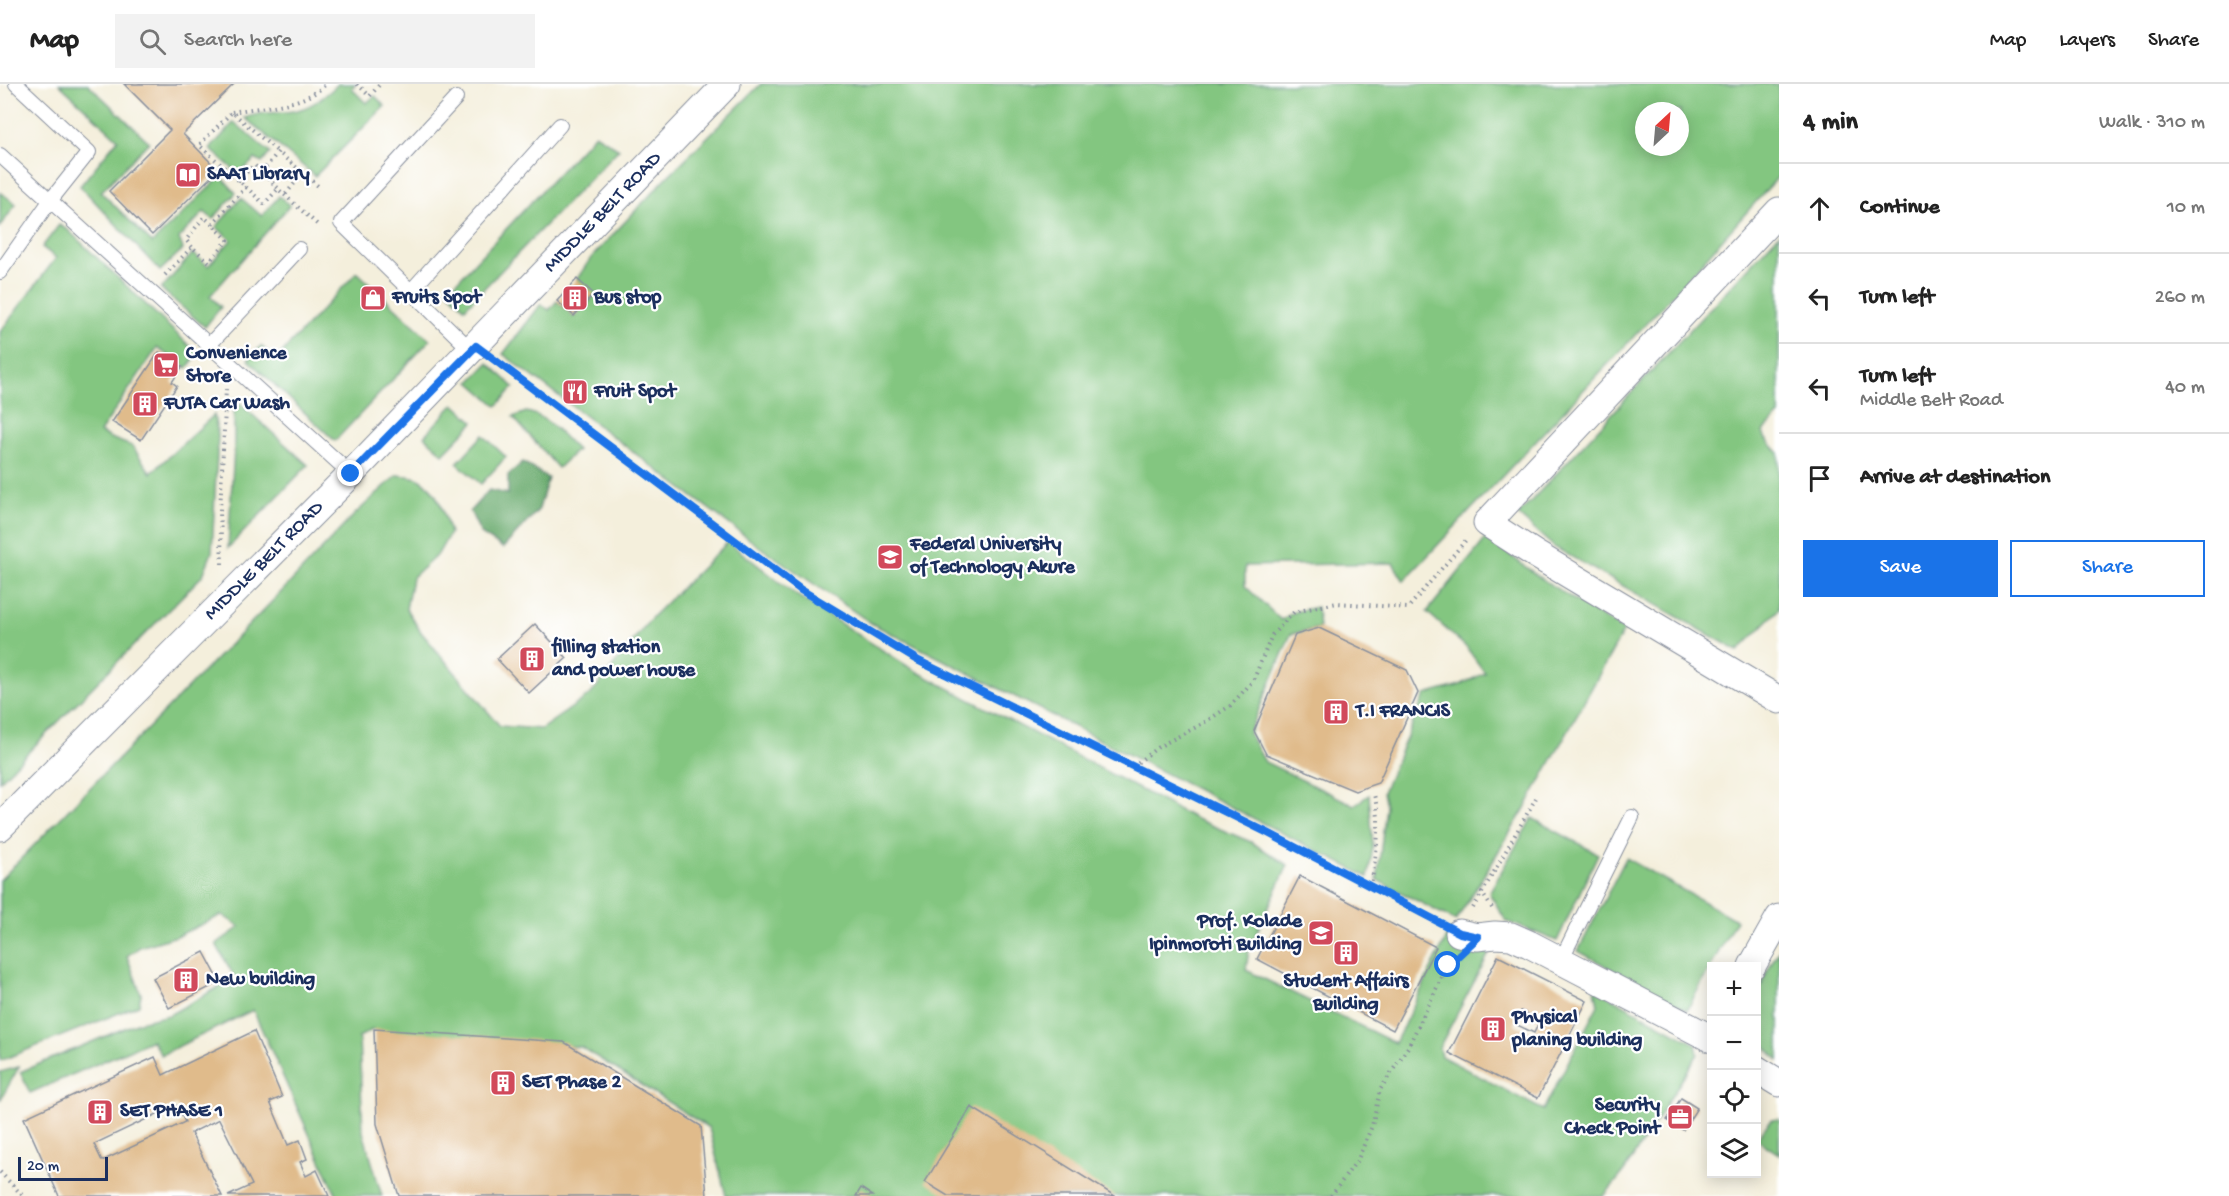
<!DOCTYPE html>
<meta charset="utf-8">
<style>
:root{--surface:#fff;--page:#f2f2f2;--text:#222;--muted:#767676;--line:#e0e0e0;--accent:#1a73e8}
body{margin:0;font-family:"Gochi Hand",sans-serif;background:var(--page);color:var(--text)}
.controls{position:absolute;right:18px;bottom:18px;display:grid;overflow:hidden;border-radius:0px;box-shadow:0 3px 15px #0003}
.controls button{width:54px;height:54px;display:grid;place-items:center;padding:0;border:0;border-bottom:2px solid var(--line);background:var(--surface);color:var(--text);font:30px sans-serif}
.compass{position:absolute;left:1635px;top:18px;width:54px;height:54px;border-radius:50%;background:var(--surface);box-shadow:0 3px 15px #0003;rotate:26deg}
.scale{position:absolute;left:18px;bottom:15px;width:90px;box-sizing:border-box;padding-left:6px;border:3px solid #1b2f5e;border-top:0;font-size:16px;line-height:21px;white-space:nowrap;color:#1b2f5e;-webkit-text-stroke:4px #fff;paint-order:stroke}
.stop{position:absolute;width:18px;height:18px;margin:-14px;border:4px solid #1a73e8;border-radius:50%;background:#fff}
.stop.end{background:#1a73e8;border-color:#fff;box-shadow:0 2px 6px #0008}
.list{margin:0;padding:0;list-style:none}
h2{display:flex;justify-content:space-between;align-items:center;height:78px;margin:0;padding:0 24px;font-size:26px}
h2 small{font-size:20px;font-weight:400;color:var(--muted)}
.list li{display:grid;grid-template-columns:39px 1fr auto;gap:18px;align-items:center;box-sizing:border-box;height:90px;padding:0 24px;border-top:2px solid var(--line)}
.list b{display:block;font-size:22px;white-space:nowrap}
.list p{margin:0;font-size:20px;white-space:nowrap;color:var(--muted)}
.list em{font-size:20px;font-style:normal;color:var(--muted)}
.actions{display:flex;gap:12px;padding:18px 24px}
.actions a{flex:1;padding:14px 0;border:2px solid var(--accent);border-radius:0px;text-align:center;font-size:21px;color:var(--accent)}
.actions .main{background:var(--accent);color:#fff}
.icon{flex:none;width:33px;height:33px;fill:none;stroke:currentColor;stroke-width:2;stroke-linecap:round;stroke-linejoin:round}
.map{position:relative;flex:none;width:1779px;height:1112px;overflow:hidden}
header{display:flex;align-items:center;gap:36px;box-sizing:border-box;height:84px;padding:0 30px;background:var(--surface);border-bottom:2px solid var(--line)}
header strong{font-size:28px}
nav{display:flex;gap:33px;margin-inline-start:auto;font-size:21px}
.search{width:420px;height:54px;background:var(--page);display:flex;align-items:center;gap:15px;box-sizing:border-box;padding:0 21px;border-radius:0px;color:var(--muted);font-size:22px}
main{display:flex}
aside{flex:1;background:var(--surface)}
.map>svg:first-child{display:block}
.green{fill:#83c680;stroke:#4f7a6f;stroke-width:1.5;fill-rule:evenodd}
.forest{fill:#6aab6e;stroke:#426d66;stroke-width:1.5}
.building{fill:#e0bb8b;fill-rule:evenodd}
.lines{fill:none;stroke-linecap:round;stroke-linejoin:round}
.service-casing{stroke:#888f9d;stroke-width:16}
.minor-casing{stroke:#888f9d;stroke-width:29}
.path{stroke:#888f9d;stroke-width:4;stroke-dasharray:1.5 4.5;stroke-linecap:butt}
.service{stroke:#fff;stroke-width:14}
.minor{stroke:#fff;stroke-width:27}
.route{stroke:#1a73e8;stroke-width:8}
.labels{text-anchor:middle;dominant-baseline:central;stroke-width:4.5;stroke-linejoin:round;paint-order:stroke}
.poi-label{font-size:20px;font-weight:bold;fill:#1b2f5e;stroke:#fff;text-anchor:start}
.street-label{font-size:20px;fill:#1b2f5e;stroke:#fff}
</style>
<header>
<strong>Map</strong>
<div class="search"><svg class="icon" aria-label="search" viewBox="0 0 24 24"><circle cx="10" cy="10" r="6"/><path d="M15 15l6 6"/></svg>Search here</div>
<nav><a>Map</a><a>Layers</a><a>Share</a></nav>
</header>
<main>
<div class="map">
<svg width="1779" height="1112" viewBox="0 0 1779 1112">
<rect width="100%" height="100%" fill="#fff"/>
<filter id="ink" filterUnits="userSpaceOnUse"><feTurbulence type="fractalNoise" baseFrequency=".0167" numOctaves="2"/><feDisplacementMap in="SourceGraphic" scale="12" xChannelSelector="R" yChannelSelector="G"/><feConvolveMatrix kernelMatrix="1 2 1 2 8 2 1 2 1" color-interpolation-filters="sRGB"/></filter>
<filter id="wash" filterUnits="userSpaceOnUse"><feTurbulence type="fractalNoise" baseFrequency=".008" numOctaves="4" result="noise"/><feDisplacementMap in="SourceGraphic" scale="24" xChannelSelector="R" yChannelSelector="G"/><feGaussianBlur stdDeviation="1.35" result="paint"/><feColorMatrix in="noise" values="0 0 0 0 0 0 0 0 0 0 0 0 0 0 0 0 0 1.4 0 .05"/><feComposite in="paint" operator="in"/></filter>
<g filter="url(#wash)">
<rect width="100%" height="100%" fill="#f4efdc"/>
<path class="green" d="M59,0H88L149,58L101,108L152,159L221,92L236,109L213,135L204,128L179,154L183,165L160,187L80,102L118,55Z
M338,0H355L352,5L366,19L375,12L385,22L315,92L245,34C265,26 274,30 293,27C311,24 325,13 338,0Z
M761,0H1779V92L1672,212L1404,497L1393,479L1245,482V502L1281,536L1294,528L1317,523L1319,544L1291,550L1249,649L1265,678L1354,721L1369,711L1373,763L1368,793L871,539L757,461L503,270L541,220L549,226L557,217L574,233L594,211L577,195L591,174L667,93ZM1644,27H1680V63H1644Z
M234,38L270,69L262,79L255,75L239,90L210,65Z
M595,50L619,65L465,224L448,207Z
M0,108L16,120L0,143Z
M279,112L290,121L210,212L221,223L205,243L161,205L193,169L208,182L231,156L216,143L241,114L262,132Z
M59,141L68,146L198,270L187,284L157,264L100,348L108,353L132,362L151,389L214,331L218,351L212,468L203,491L0,697V248L56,174L42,163Z
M1779,150V331L1763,348L1765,354L1779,369V525L1738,567L1554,463L1518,431Z
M357,188L430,256L335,357L248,276L261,262L276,275Z
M488,279L514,303L497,322L470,298Z
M234,314L308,381L228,464L234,364Z
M454,320L474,338L443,370L424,352Z
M526,328C547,331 562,352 577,366L558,384L513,333Z
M483,351L506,373L481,400L457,379Z
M397,391C404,392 415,392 421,396C439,407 444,430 450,449L438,470L412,494L406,525L421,548L500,642L541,645L591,610L652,533L728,458L799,513L912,585L1194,734L1251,758L1288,781L1249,865L1246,886L1395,959L1448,851L1492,864L1439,964L1441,972L1543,1026L1598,921L1595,905L1696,960L1698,970L1623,1089L1604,1112H726L709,1044L581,963L372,946L359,953L363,1048L382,1112H337L253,926L161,971L152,956L30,1009L20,988L139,938L169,931L235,894L216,860L240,843L222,831L177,852L140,863L127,872L141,910L139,921L0,977V796L286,503L355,430Z
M1488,452C1529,490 1576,517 1624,546L1525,724L1456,837L1377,796L1386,723L1383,708L1425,611L1460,601L1485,589L1467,564L1427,528Z
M1532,734L1598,770L1557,857L1506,837L1489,809Z
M1626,774L1736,836L1687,926L1578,867Z
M1779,866V976C1740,947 1758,900 1779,866Z
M19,983L2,1013L0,1017V988Z
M1779,1035V1070L1756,1055L1771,1036Z"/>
<path class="forest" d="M523,378L548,394L539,425L503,464L481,450L470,427L489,406L508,410V391Z"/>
<g id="blocks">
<path class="building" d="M124,0H234L183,50L218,86L152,151L109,107L170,46Z
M577,195L594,210L574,232L557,217Z
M159,268L182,283L172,298L177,302L141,356L112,338Z
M535,540L567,574L529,609L497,575Z
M1319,544L1407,586L1418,609L1378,699L1355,707L1266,670L1254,647L1295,551Z
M1300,792L1436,863L1393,946L1257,875Z
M204,868L220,898L169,924L153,894Z
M1498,872L1587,917L1538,1014L1449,969ZM1521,927L1540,936L1534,949L1515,940Z
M374,945L564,958L701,1042L707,1112H399L377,1040Z
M254,947L282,1013L270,1018L288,1061L300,1056L307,1075L300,1078L306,1092L317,1086L329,1112H228L252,1101L219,1035L191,1049L222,1112H59L24,1034L155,973L163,991ZM176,1021L185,1038L102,1077L94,1060Z
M1681,1014L1697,1024L1683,1046L1667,1036Z
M971,1023L1115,1112H948L925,1098Z
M861,1104L873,1112H856Z"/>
</g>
</g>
<g filter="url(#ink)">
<use href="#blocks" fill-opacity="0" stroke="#888f9d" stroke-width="1.5"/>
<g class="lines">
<defs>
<path id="service" d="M456,14L341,139L472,267
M0,71L351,390
M0,188L50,117L89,68L16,0
M411,207L560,41
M209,261L299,165
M1561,876L1632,733"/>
<g id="minor">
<path d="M1779,127L1487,439L1535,470L1779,616"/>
<path id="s1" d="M0,743L351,390L727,0"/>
<path d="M1459,849L1477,853L1495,851L1511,852L1529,860L1712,955"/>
<path d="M1752,882L1779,834"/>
<path d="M1756,985L1779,999"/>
</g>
</defs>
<use href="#service" class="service-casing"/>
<use href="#minor" class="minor-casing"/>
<path class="path" d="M357,0L370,12L380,0
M232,28C263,22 303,23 326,0
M262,88L278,68L303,89L285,111
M303,89L319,103
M238,97L254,81L278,104
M246,103L264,120L278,105L319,142
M192,163L186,156L204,133L212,140
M165,191L192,163L209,178L228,156L212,140L246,103L199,61L232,28L278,68
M497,278L801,506L917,577L1268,749L1436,837
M222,480L220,427L226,305
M1133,682L1158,663L1202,640L1230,622L1253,597L1272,551L1294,528L1337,519L1408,524L1466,456
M1371,803C1375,772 1383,741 1374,711
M1473,824L1482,809
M1492,824L1482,809L1536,714
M0,1088L23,1112
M1331,1112L1358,1075L1372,1042L1380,1006L1408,963L1448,881L1454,875"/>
<use href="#service" class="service"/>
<use href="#minor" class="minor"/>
</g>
</g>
<g class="lines" filter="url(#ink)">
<path class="route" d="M351,390L476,262L801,506L917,576L1268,749L1460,849L1478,853L1448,881"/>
</g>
<defs>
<symbol id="library-square" viewBox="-11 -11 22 22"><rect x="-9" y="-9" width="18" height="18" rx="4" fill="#d1495b" stroke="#fff"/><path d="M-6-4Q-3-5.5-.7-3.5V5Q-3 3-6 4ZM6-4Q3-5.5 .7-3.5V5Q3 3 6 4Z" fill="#fff"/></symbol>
<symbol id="shop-square" viewBox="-11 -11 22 22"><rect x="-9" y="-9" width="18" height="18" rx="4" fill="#d1495b" stroke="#fff"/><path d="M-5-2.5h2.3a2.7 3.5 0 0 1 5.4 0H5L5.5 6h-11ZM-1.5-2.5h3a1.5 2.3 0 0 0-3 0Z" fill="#fff"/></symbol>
<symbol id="building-square" viewBox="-11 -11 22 22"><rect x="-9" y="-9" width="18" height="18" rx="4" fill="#d1495b" stroke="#fff"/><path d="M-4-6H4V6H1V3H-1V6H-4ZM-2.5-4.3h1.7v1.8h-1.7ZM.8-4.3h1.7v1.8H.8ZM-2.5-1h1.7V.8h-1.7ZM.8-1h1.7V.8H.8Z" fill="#fff"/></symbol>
<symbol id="supermarket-square" viewBox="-11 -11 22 22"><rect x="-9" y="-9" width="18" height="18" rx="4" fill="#d1495b" stroke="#fff"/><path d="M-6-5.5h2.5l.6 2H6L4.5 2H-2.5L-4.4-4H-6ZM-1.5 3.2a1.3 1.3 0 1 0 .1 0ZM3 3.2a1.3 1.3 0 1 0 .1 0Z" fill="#fff"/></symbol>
<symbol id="restaurant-square" viewBox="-11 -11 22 22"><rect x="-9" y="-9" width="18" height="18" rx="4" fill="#d1495b" stroke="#fff"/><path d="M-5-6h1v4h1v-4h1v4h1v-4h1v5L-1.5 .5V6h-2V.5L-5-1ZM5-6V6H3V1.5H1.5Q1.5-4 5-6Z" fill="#fff"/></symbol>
<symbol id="university-square" viewBox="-11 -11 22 22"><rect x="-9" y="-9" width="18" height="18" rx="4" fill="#d1495b" stroke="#fff"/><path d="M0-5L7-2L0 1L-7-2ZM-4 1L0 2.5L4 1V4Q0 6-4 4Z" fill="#fff"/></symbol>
<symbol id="school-square" viewBox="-11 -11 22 22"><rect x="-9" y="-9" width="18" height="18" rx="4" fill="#d1495b" stroke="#fff"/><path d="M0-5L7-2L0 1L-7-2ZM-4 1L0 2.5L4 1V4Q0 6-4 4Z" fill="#fff"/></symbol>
<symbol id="office-square" viewBox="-11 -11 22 22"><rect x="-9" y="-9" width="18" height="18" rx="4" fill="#d1495b" stroke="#fff"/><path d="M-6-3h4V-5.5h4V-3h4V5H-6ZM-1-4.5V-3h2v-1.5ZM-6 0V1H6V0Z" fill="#fff"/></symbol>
</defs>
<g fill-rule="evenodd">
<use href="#library-square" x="173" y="76" width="30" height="30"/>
<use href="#shop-square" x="358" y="199" width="30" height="30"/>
<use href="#building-square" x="560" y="199" width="30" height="30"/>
<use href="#supermarket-square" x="151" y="266" width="30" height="30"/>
<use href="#restaurant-square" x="560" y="293" width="30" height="30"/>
<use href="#building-square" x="130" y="305" width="30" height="30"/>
<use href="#university-square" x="875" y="458" width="30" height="30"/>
<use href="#building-square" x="517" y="560" width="30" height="30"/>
<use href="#building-square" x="1321" y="613" width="30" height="30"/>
<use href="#school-square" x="1306" y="834" width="30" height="30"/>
<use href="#building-square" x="1331" y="854" width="30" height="30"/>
<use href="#building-square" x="171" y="881" width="30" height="30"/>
<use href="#building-square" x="1478" y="930" width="30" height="30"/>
<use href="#building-square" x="488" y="984" width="30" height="30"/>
<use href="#building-square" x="85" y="1013" width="30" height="30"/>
<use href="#office-square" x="1665" y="1018" width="30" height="30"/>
</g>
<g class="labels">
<g class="poi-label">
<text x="207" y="91">SAAT Library</text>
<text x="392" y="214">Fruits Spot</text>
<text x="594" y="214">Bus stop</text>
<text x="186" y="270">Convenience<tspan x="186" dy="23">Store</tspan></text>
<text x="594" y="308">Fruit Spot</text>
<text x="164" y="320">FUTA Car Wash</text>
<text x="910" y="461">Federal University<tspan x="910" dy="23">of Technology Akure</tspan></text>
<text x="552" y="564">filling station<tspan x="552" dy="23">and power house</tspan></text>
<text x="1356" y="628">T.I FRANCIS</text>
<text x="1302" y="838" text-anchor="end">Prof. Kolade<tspan x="1302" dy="23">Ipinmoroti Building</tspan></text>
<text x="206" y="896">New building</text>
<text x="1346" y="898" text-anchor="middle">Student Affairs<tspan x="1346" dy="23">Building</tspan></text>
<text x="1512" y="934">Physical<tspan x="1512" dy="23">planing building</tspan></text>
<text x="522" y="999">SET Phase 2</text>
<text x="1660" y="1022" text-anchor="end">Security<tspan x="1660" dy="23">Check Point</tspan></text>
<text x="120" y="1028">SET PHASE 1</text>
</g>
<g class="street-label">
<text stroke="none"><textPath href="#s1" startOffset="861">MIDDLE BELT ROAD</textPath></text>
<text stroke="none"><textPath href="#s1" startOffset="375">MIDDLE BELT ROAD</textPath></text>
</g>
</g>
</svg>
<div class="controls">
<button>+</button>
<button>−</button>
<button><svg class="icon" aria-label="locate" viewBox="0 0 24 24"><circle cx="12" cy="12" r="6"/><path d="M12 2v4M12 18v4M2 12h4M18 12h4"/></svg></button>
<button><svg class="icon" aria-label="layers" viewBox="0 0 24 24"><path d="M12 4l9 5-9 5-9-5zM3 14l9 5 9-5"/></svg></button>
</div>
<svg class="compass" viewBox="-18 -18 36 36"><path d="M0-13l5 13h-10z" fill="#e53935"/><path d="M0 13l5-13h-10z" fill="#767676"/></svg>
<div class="scale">20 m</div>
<div class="stop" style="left:1448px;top:881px"></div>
<div class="stop end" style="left:351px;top:390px"></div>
</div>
<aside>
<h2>4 min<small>Walk · 310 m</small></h2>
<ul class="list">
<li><svg class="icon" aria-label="ahead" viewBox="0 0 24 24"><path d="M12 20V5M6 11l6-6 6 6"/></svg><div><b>Continue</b></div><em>10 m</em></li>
<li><svg class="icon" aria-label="left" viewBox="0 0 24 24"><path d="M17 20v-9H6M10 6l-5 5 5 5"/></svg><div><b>Turn left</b></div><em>260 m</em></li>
<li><svg class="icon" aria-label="left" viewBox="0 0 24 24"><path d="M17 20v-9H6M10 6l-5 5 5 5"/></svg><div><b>Turn left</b><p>Middle Belt Road</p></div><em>40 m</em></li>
<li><svg class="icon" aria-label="arrive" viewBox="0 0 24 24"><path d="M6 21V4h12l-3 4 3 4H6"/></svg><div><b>Arrive at destination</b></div></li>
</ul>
<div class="actions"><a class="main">Save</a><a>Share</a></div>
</aside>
</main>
